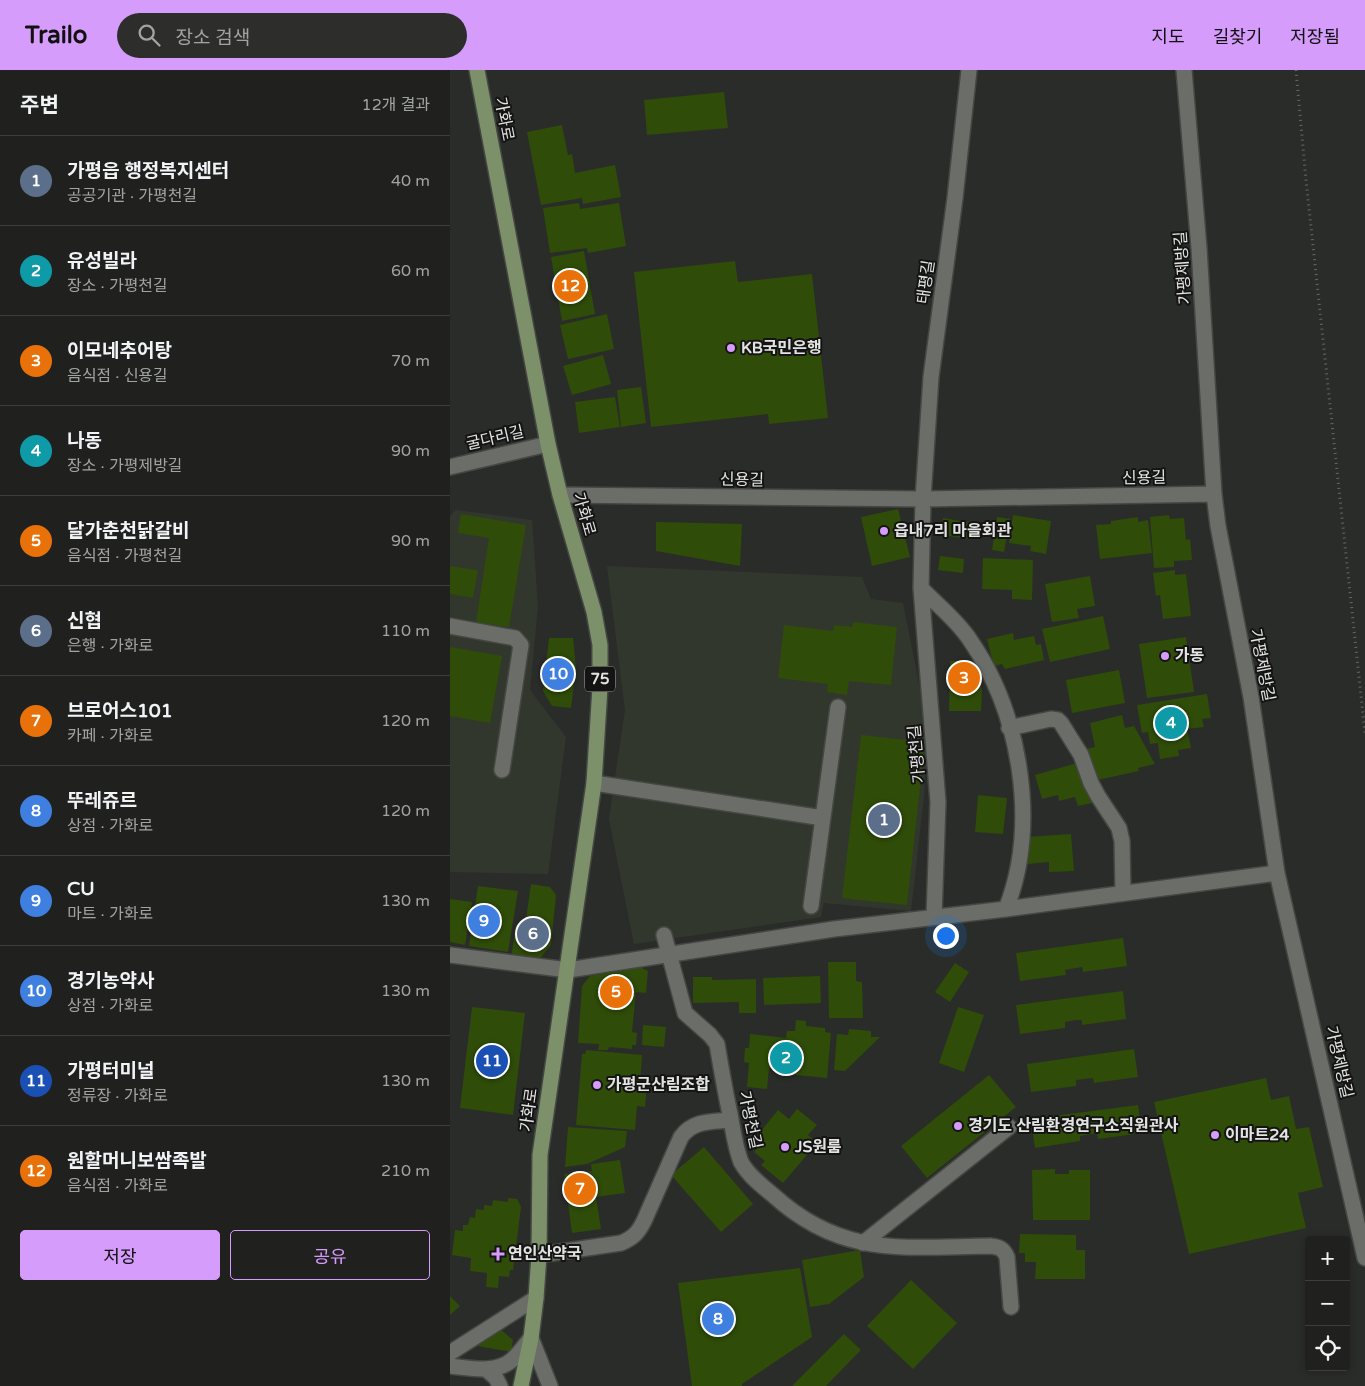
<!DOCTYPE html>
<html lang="ko">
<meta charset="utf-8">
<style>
:root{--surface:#20211f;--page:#2d2e2c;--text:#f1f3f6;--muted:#a2a3a4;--line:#3d3e3d;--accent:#d59cfb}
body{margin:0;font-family:"Varela Round","Noto Sans KR",sans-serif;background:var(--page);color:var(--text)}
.controls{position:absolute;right:15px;bottom:15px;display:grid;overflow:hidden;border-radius:5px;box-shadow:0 2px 8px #0003}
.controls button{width:45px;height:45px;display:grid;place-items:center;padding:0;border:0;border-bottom:1px solid var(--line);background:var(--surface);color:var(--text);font:25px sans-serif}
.you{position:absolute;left:495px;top:865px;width:18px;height:18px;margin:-12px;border:4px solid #fff;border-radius:50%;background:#1a73e8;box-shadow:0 0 0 8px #1a73e833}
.badge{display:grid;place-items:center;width:32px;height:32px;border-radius:50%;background:var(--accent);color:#fff;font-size:16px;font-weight:700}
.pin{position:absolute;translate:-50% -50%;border:2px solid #fff;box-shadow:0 1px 5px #0006}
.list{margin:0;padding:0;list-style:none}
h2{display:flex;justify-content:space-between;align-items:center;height:65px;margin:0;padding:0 20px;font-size:21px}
h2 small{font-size:16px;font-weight:400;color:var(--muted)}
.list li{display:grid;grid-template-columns:32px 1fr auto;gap:15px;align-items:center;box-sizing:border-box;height:90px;padding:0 20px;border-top:1px solid var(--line)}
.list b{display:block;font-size:19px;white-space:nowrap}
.list p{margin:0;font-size:16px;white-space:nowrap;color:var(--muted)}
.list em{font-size:16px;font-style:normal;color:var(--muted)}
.actions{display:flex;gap:10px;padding:15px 20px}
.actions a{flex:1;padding:11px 0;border:1px solid var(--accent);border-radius:5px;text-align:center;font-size:18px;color:var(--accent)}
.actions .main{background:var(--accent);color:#111}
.icon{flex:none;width:28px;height:28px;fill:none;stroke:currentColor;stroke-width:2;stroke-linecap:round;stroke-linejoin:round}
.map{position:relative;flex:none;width:915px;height:1316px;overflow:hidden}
header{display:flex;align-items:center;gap:30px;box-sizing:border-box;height:70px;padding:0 25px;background:var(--accent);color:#111}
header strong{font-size:24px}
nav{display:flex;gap:28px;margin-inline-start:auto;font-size:18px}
.search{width:350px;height:45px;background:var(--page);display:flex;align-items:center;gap:12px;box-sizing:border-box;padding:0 18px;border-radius:28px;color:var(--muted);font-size:19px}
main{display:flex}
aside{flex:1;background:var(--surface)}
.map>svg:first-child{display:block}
.built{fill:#32372e}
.building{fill:#2f4c09}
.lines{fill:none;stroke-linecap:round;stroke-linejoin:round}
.minor-casing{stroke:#454743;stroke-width:18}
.major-casing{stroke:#454743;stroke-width:18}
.path{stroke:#666865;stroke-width:3;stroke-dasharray:1 4;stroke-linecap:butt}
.minor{stroke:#6b6d69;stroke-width:15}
.major{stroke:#7c916a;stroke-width:15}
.poi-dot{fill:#d59cfb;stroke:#131413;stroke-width:2}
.labels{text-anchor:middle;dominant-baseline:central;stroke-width:4;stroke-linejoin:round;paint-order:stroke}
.shield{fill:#131413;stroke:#a5a6a4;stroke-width:1}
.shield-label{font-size:15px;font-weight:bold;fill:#e3e4e2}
.street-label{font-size:16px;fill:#e3e4e2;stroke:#131413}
.poi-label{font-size:16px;font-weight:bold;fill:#e3e4e2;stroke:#131413;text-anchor:start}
</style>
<header>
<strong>Trailo</strong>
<div class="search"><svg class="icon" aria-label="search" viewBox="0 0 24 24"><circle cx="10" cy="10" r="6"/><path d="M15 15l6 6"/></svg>장소 검색</div>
<nav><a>지도</a><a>길찾기</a><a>저장됨</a></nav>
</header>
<main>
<aside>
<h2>주변<small>12개 결과</small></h2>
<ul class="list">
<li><span class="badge" style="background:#5c6f8a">1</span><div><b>가평읍 행정복지센터</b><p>공공기관 · 가평천길</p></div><em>40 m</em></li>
<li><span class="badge" style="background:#0f9aa8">2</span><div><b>유성빌라</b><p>장소 · 가평천길</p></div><em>60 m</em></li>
<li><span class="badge" style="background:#e8710a">3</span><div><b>이모네추어탕</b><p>음식점 · 신용길</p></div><em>70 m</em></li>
<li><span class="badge" style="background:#0f9aa8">4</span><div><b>나동</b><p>장소 · 가평제방길</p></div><em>90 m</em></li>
<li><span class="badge" style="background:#e8710a">5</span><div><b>달가춘천닭갈비</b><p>음식점 · 가평천길</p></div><em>90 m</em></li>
<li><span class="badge" style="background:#5c6f8a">6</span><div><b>신협</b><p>은행 · 가화로</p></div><em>110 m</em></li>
<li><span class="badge" style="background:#e8710a">7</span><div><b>브로어스101</b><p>카페 · 가화로</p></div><em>120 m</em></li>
<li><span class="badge" style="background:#3f7fe0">8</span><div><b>뚜레쥬르</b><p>상점 · 가화로</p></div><em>120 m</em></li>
<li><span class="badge" style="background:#3f7fe0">9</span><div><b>CU</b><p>마트 · 가화로</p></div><em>130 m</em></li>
<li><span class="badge" style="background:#3f7fe0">10</span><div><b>경기농약사</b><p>상점 · 가화로</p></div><em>130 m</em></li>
<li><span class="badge" style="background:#1a4fb4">11</span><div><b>가평터미널</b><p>정류장 · 가화로</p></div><em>130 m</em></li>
<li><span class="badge" style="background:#e8710a">12</span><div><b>원할머니보쌈족발</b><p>음식점 · 가화로</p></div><em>210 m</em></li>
</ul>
<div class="actions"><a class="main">저장</a><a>공유</a></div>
</aside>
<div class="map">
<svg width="915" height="1316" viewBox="0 0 915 1316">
<rect width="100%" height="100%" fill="#2a2c29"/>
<path class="built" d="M6,440L82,450L88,536L80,620L116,667L98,804L0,802V446Z
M157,496L412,507L421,529L453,533L478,659L474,726L461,841L374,833L371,847L184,874L159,749L175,640Z"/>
<path class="building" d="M274,22L278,58L197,65L194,30Z
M112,55L118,85L122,84L125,103L165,95L171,127L133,134L132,128L91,135L77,62Z
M129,133L130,139L169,133L176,176L138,183L137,178L100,183L93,138Z
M134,181L145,244L112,251L101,187Z
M285,191L288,212L362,204L378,348L319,354L318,344L201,357L184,202Z
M157,244L164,279L118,289L110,255Z
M153,285L161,314L122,325L113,296Z
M191,317L196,353L171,357L167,320Z
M165,327L170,357L129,363L125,332Z
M448,439L460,487L422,496L411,447Z
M11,444L76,455L59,557L26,552L39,468L8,463Z
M563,445L601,451L596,484L580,481L581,476L559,473Z
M719,445L720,449L734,448L736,470L740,469L742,490L724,491V497L704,498L700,447Z
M547,447L560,449L554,482L542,480Z
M688,447V452L698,450L702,483L650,489L646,455L661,454V451Z
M493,448L522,453L520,469L491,465Z
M206,452L292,454L290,496L206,481Z
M490,486L514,489L513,503L488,500Z
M533,488L583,490L582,530L562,529V520L532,519Z
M0,496L28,500L23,528L0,524Z
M725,500V505L736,504L741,546L713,549L710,525L706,526L703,503Z
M640,506L645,536L627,539L629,548L602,552L595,514Z
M653,546L660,579L600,592L592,559Z
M403,552L447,557L441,615L399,611L397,625L377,622L378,614L328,608L334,555L383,561L384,555L402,557Z
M563,563L564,570L584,566L586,575L591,574L594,590L555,599L552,594L544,596L537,569Z
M736,567L744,622L697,628L689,574Z
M99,568H123L126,598L121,638L102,636L93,621Z
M0,577L52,586L40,653L0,646Z
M500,591H517L532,619L531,641H499Z
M669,600L675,633L622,643L616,610Z
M757,624L761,648L752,649L754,657L737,659L741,678L728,680L729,686L710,689L708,673L700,674L698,662L692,663L687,635Z
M672,645L675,658L684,656L705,694L688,698L689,701L643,711L636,679L645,677L640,653Z
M411,665L475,672L457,835L392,828Z
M631,692L642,733L628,736L625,727L609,731L608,725L592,729L585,705Z
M528,725L557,728L553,764L525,762Z
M621,764L624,801L599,802V792L577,794L576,767Z
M81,814L100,817L106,825L101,875L87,892L61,888L66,855L75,856Z
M28,816L68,821L58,882L19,876Z
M0,829L22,832L15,875L0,872Z
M673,868L677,896L633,902L632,897L615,900L616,905L570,911L566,883Z
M378,892H406V911L412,912L413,948H379Z
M505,893L519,902L500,932L485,922Z
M190,897L198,901L196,923L186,922L182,962L187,963L186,975H182V979L159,977L158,980H148L149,974L128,973L132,916L140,906Z
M370,906L371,933L314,935L313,908Z
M243,907H262V910L306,909V943H289V932L243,933Z
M673,921L676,949L632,955V950H626L615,952V958L570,964L566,935Z
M22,937L75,943L63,1045L10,1038Z
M508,937L534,945L514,1002L489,993Z
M346,950L356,951V956L375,958V962L381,963L377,1008L326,1003V998H319L317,1019L297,1017L299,993L294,992L295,978H299L300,964L336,968L337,961H345Z
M193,955L216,957L214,977L192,975Z
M399,959L421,961V967H430L395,1001L384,1000L387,964L398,965Z
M684,979L688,1007L644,1013L643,1008L626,1010V1016L581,1022L577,994Z
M136,980L192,985L190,1014H197L195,1037L187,1036L185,1060L126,1055L132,984H135Z
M539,1005L566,1037L477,1108L451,1076Z
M816,1008L821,1030L839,1026L846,1059L859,1057L873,1117L848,1123L856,1158L739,1184L704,1032Z
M688,1035L692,1063L648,1069L647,1063L630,1066V1071L585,1078L581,1049Z
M347,1039L367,1055L358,1065L367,1073L333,1113L311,1095L315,1091L304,1082L313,1071L307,1066L328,1040L339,1049Z
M118,1057L177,1061L175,1077L137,1094L115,1097Z
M254,1077L303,1134L271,1162L221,1105Z
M170,1090L175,1123L146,1127L151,1159L122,1163L114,1104L142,1101L141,1094Z
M605,1099V1104H619V1100H640V1150H583L582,1100Z
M58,1128L67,1129L71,1137L63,1200H60L59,1207L49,1206L48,1218L36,1217L37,1203L20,1201L21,1188L2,1185L5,1160L13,1161V1155H18L20,1147L25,1148L26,1139L34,1140V1135L42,1136L43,1130L58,1132Z
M570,1164L626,1165V1180H635V1209H585L586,1192H575V1183H569Z
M410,1180L414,1207L379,1234L360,1237L352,1190Z
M350,1198L362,1267L292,1314V1316H242L228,1213Z
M461,1210L507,1253L463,1299L417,1256Z
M0,1226L10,1236L0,1245Z
M49,1258L63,1270L61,1282L27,1276Z
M394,1264L411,1280L376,1316H342Z"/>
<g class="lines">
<defs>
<path id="minor" d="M734,0L749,178L764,424L768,456L801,627L827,803L915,1188
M0,397L98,374
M110,425L473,429L764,424
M471,518C487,535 507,550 520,570C571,644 589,755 556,839
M0,556L65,568L71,575L52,700
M559,658L601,649L608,650L611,653L631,685L641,713L648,726L669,758L672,771L673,823
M144,713L373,748
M361,836L388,637
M484,847L488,732L471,518L473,429L481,307L505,128L519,0
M214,865L235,943L260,965L267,974C271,997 275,1021 280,1044C283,1060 285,1077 291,1092C298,1105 312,1116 323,1125C392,1188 454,1177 540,1176C549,1177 553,1178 557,1187L561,1237
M0,885L118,900L384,859L556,839L827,803
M413,1173L559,1057
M89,1185L171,1173C183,1168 188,1163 194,1151L231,1067C243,1050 261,1052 281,1050
M0,1283L86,1228
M0,1296C20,1298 46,1304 62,1290C69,1284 75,1275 81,1268L100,1316
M36,1299L46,1308L50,1316"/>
<path id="major" d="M27,0L98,374L110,425L144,542L150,575V617L144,713L90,1085L89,1185L86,1228L81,1268L71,1316"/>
</defs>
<use href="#minor" class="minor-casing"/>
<use href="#major" class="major-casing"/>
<path class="path" d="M846,0L856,110L915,663"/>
<use href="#minor" class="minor"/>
<use href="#major" class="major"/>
</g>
<g class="poi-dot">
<circle cx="281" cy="278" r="5"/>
<circle cx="434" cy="461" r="5"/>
<circle cx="715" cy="586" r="5"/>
<circle cx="147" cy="1015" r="5"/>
<circle cx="508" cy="1056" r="5"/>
<circle cx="765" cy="1065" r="5"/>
<circle cx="335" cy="1077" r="5"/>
<path d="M45.5 1176.5h5v5h5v5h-5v5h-5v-5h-5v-5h5z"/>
</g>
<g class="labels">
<rect class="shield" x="135" y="596.5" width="30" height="25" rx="4"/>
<g class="shield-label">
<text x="150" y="609">75</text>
</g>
<g class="street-label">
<text transform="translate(54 49) rotate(79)">가화로</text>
<text transform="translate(733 198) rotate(-94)">가평제방길</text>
<text transform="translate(476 212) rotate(-82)">태평길</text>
<text transform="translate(45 368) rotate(-13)">굴다리길</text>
<text transform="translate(694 408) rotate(-1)">신용길</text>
<text transform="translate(292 410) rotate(1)">신용길</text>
<text transform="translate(134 444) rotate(74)">가화로</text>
<text transform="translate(812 595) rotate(79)">가평제방길</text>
<text transform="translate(467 684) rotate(-95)">가평천길</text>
<text transform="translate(889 992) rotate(77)">가평제방길</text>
<text transform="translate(79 1040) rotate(-82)">가화로</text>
<text transform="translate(300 1050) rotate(78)">가평천길</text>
</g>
<g class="poi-label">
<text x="291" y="278">KB국민은행</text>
<text x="444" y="461">읍내7리 마을회관</text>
<text x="725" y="586">가동</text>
<text x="157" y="1015">가평군산림조합</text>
<text x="518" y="1056">경기도 산림환경연구소직원관사</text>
<text x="775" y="1065">이마트24</text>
<text x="345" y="1077">JS원룸</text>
<text x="58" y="1184">연인산약국</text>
</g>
</g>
</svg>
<div class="controls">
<button>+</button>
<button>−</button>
<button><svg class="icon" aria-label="locate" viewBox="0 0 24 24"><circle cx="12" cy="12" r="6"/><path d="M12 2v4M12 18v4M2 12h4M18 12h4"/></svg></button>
</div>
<div class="you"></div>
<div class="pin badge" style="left:434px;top:750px;background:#5c6f8a">1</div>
<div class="pin badge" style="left:336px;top:988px;background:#0f9aa8">2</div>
<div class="pin badge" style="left:514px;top:608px;background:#e8710a">3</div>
<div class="pin badge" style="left:721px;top:653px;background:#0f9aa8">4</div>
<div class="pin badge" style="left:166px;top:922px;background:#e8710a">5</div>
<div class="pin badge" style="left:83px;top:864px;background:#5c6f8a">6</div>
<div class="pin badge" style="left:130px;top:1119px;background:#e8710a">7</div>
<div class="pin badge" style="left:268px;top:1249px;background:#3f7fe0">8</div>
<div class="pin badge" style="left:34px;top:851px;background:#3f7fe0">9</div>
<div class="pin badge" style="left:108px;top:604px;background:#3f7fe0">10</div>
<div class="pin badge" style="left:42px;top:991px;background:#1a4fb4">11</div>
<div class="pin badge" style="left:120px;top:216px;background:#e8710a">12</div>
</div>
</main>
